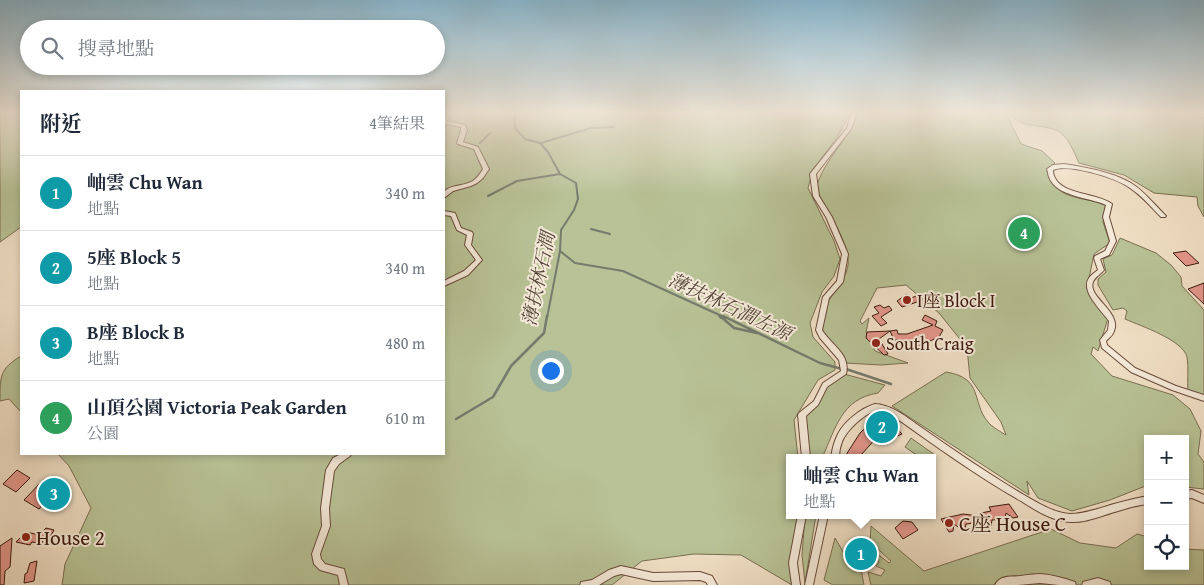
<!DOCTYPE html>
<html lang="zh-TW">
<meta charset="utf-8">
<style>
:root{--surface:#fff;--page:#f6f6f7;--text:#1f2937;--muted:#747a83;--line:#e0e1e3;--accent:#0b8043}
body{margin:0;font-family:"Gentium Book Plus","Noto Serif TC",serif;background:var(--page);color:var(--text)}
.controls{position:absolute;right:15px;bottom:15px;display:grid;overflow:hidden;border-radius:0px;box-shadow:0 2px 8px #0003}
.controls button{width:45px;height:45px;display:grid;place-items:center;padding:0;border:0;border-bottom:1px solid var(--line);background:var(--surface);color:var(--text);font:25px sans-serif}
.you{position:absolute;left:550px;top:370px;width:18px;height:18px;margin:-12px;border:4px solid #fff;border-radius:50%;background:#1a73e8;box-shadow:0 0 0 8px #1a73e833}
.badge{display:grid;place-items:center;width:32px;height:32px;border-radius:50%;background:var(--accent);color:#fff;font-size:16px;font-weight:700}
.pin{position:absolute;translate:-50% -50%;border:2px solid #fff;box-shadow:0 1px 5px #0006}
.popup{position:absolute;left:786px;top:454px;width:150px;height:65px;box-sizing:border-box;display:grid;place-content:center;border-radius:0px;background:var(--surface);filter:drop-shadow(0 1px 4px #0005);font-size:16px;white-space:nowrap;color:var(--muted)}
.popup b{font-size:19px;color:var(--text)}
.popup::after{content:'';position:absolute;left:50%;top:100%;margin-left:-10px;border:10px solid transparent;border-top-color:var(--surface)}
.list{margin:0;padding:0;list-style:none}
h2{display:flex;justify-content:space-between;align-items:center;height:65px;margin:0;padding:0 20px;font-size:21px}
h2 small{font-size:16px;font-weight:400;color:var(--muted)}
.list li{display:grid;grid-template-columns:32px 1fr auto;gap:15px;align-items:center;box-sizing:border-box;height:75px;padding:0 20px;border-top:1px solid var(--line)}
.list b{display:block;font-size:19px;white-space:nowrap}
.list p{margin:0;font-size:16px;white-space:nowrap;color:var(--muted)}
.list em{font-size:16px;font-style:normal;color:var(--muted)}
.icon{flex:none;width:28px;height:28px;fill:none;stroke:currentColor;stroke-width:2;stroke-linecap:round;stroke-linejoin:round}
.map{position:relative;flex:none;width:1204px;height:585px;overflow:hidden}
.search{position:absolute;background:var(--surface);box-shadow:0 2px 8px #0003;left:20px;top:20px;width:425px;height:55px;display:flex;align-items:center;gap:12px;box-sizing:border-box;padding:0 18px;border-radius:28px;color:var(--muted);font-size:19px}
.panel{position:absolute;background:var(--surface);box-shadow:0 2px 8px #0003;left:20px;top:90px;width:425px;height:365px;border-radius:0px}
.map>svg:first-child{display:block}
.green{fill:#b8c296;stroke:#7a6e51}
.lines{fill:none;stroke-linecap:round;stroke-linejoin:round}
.stream-far1{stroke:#757b6d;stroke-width:2}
.stream{stroke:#757b6d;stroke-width:2.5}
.building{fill:#e3978c;stroke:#3b190c}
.street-casing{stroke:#684a3a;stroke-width:2}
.street{fill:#f5ead9;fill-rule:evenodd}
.poi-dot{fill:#8f2418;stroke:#f5ead9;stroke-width:2}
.labels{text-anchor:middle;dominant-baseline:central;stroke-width:4;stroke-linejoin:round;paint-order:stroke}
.poi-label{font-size:18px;fill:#3b190c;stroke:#f5ead9;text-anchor:start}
.water-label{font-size:19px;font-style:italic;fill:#584a3d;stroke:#f5ead9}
.near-poi-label{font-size:21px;fill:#3b190c;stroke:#f5ead9;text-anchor:start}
</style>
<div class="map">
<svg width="1204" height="585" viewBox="0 0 1204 585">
<rect width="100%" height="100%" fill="#f0dfc5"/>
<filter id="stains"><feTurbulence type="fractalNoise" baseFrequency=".004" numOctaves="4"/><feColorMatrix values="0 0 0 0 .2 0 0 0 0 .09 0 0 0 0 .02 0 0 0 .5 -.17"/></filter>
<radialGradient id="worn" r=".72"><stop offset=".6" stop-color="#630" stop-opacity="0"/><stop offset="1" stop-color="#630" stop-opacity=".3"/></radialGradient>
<path class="green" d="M0,112H21V227L0,242Z
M444,112H851L836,139L813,169L808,188L834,241L840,259L834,276L822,292L810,323L813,337L835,362V370L818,380L794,420L798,458H790V515H797L792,585L741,555L694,554L642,561L612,585H62L65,564L91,508L69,466L58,454H444Z
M859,112H1005L1021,144L1042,151L1055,163L1047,170C1051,198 1084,199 1106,203L1103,222L1110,243L1094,254L1087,288L1108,318L1098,351L1093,347L1091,354L1112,376L1173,395L1190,409L1201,431L1198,454L1204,462V489L1185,487V439H1148V485L1110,500L1072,511L1038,498L1027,481L1029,495L892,406L946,372C984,378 971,402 988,422C992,427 1001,432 1006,435L1001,422L970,378L967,348L939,313L906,285L877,288L860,321L862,324L869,318L866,332L875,351L908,363L881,365L845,363V358C838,351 825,342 821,332C812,307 852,282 848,259C845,234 826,211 816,188C824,159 848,141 859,112Z
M1008,112H1204V217L1198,206L1197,197L1154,193L1124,175L1079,163C1074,153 1069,137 1058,131C1042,123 1021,130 1008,112Z
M1120,238L1156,253L1171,265L1181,277L1182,286L1204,310V398L1188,392C1187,381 1189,368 1187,357C1183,340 1141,326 1125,319L1127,311L1123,308L1113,310L1098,285V279L1106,272L1103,259L1112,255Z
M21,356V412L9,399L0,401C0,375 0,369 21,356Z
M844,374L885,385L878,393C841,399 836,428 822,458H805L802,422L824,385Z
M911,438L935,455L932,459L921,458L905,447Z
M805,515H816L805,583L802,555Z
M871,526L924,571L1051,529L1080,543L1116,548L1137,534L1148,537V566H1185V549L1204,550V585H871L868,572L881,576L885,570L876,566L879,562L867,549H871L889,563L891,561L870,542Z
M835,538L851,565L861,569L864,585H833L824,580Z"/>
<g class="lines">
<path class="stream-far1" d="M514,112L515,128L525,139L540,143L548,152L560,174L576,183L578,199L574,210L561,230L560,251L547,318
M480,143L490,133
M541,143L591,128L614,127
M488,196L517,181L560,174
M591,229L610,234
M560,251L575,263L623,271L726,318
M719,316L721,318"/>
<path class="stream" d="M720,316L734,328L757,333
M723,316L820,363L842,369
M846,369L891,384
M456,419L493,397L511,366L544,333L547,316"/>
</g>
<path class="building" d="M1186,251L1199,263L1186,266L1173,253Z
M1204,283V304L1188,289Z
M907,294L911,298L919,295L927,305L922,307L917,302L902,307L897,301Z
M880,305L884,308L889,306L892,310L881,317L887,323L881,326L872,316L879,313L874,307Z
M925,315L937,321L935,326L943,330L939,337L916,347L913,344L903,345L901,340H894L890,331L897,330L898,334H907L933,325L922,320Z
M890,331L879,339L888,354L884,355L866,338L867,332Z
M881,417L885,422L889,420L902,434L890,439L884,432L880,437L878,436L861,455L867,458H844L860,433L875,419Z
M17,470L30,478L16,492L3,484Z
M44,479L60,487L54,493L62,494L57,502L47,500L39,509L24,500Z
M1009,504L1018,517L1013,518L1006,513L1005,519L992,520L991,526L988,527L982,523L981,527L978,528L974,523L966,524L965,529L962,530L954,524L953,531L949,532L941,519L963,514L979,516L981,513L991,511L989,507Z
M903,521L912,522L918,530L903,539L895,528Z
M46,528L54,530L48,541L44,540L41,544L32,542L30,545L16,542L26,532L40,535Z
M12,538L10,567L5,571L4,585H0V546Z
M851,545L860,546L867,554L873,555L874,564L854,559Z
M37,561L34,581L24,583L25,574L27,573L30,563Z"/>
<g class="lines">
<defs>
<path id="street" d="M447,112H452L447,121L465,125L467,130L463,142L478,147L489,169L483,178L477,183L471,186L453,191L444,198C444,195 443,193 445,191C450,185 465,186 473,181C477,178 480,174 483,169L474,149L458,144L457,143L461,130V127L444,124V118Z
M852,112H857L851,129L816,174L819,196L832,217L848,254L843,282L829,298L822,330C831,345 851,354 846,374L827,387L818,405L806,416L810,458H802L798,415L799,413L814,401L823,383L841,371L839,360L820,338L816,330L823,297L837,281L842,254L826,217L813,196L810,174L847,128Z
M1193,112H1200L1204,114V118Z
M1064,164C1085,167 1112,172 1131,183C1144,191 1154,204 1165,215L1166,216L1165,217H1161C1151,207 1142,196 1130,188C1117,178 1068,163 1053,170C1053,172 1053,175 1055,178C1063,195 1098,193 1112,204L1109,217L1116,241L1109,255L1100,259L1104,270C1101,274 1095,277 1093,282C1087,297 1122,312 1114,331C1113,335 1109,338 1106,341L1107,345L1135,368L1176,386L1204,395V401L1172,390L1131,372L1102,348L1100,340L1108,330L1109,321C1102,311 1080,291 1089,278C1091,275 1095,272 1098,270L1094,258L1095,256L1105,251L1110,241L1103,217L1106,205C1089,197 1056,197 1049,177C1048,174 1048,172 1047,169L1053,165Z
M444,211L455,213L461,228L472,232L473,234L471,245L482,260L468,275L444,286V281L464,271L476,260L465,245L467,235L457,230L451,216L444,215Z
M875,404C894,405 910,420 925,430C958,453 990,475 1024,495C1038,503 1054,513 1070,514C1084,514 1100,508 1114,504C1125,501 1136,498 1148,496V504C1138,505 1128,508 1118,511C1103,515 1086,523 1070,522C1052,521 1035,510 1021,501C977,476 937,447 896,418C891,415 885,411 878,411C866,411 846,431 842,442C840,447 839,452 839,458H831C832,450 834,442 838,434C844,422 861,408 875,404Z
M341,454H351L350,456L339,464L334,471L329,508L330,526L320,554L321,559L325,564L344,569L348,585H340L338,575L320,570L314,564L312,554L322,526L321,508L326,470L333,458Z
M1192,490L1204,495V503L1192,498L1185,499V491Z
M798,515H806L797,563L800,585H792L789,563Z
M820,515H828L813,585H805Z
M621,566L653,573L700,572L712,576L717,585H708L706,582L700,580L653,581L621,574L614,576L599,585H580L581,582L592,580L609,570Z
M1040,574C1053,575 1064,578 1075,582L1076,585H1059L1040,583L1018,585H995C1000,575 1010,577 1020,576C1027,575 1034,574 1040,574Z
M1098,578L1110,582L1111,585H1082L1083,582Z"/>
</defs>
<use href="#street" class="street-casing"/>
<use href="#street" class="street"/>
</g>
<linearGradient id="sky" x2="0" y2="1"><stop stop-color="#89b8d1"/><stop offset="0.58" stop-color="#f8f1e5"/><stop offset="1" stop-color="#f8f1e5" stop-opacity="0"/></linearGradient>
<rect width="1204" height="194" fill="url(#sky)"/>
<g class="poi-dot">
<circle cx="907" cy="300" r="5"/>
<circle cx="876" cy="343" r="5"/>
<circle cx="949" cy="523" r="5"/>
<circle cx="26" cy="537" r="5"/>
</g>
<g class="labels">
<g class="poi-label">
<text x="917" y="300">I座 Block I</text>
<text x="886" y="343">South Craig</text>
</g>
<g class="water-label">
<text transform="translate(538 279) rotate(-78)">薄扶林石澗</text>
<text transform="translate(730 306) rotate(25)">薄扶林石澗左源</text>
</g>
<g class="near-poi-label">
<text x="959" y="523">C座 House C</text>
<text x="36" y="537">House 2</text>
</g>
</g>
<rect width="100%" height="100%" filter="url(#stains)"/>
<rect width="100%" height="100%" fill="url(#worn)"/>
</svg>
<div class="controls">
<button>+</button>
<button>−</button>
<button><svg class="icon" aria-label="locate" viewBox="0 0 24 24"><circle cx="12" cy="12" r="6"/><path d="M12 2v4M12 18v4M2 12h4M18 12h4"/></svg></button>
</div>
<div class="you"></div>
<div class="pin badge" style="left:861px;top:554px;background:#0f9aa8">1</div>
<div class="popup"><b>岫雲 Chu Wan</b>地點</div>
<div class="pin badge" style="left:882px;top:427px;background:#0f9aa8">2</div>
<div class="pin badge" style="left:54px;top:494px;background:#0f9aa8">3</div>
<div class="pin badge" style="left:1024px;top:233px;background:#2e9e5b">4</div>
<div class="search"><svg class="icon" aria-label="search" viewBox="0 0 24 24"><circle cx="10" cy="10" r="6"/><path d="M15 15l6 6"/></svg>搜尋地點</div>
<section class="panel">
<h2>附近<small>4筆結果</small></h2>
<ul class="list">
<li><span class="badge" style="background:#0f9aa8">1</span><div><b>岫雲 Chu Wan</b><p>地點</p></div><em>340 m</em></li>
<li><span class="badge" style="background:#0f9aa8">2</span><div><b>5座 Block 5</b><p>地點</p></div><em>340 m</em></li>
<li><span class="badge" style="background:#0f9aa8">3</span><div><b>B座 Block B</b><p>地點</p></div><em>480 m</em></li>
<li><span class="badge" style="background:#2e9e5b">4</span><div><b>山頂公園 Victoria Peak Garden</b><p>公園</p></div><em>610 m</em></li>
</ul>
</section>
</div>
